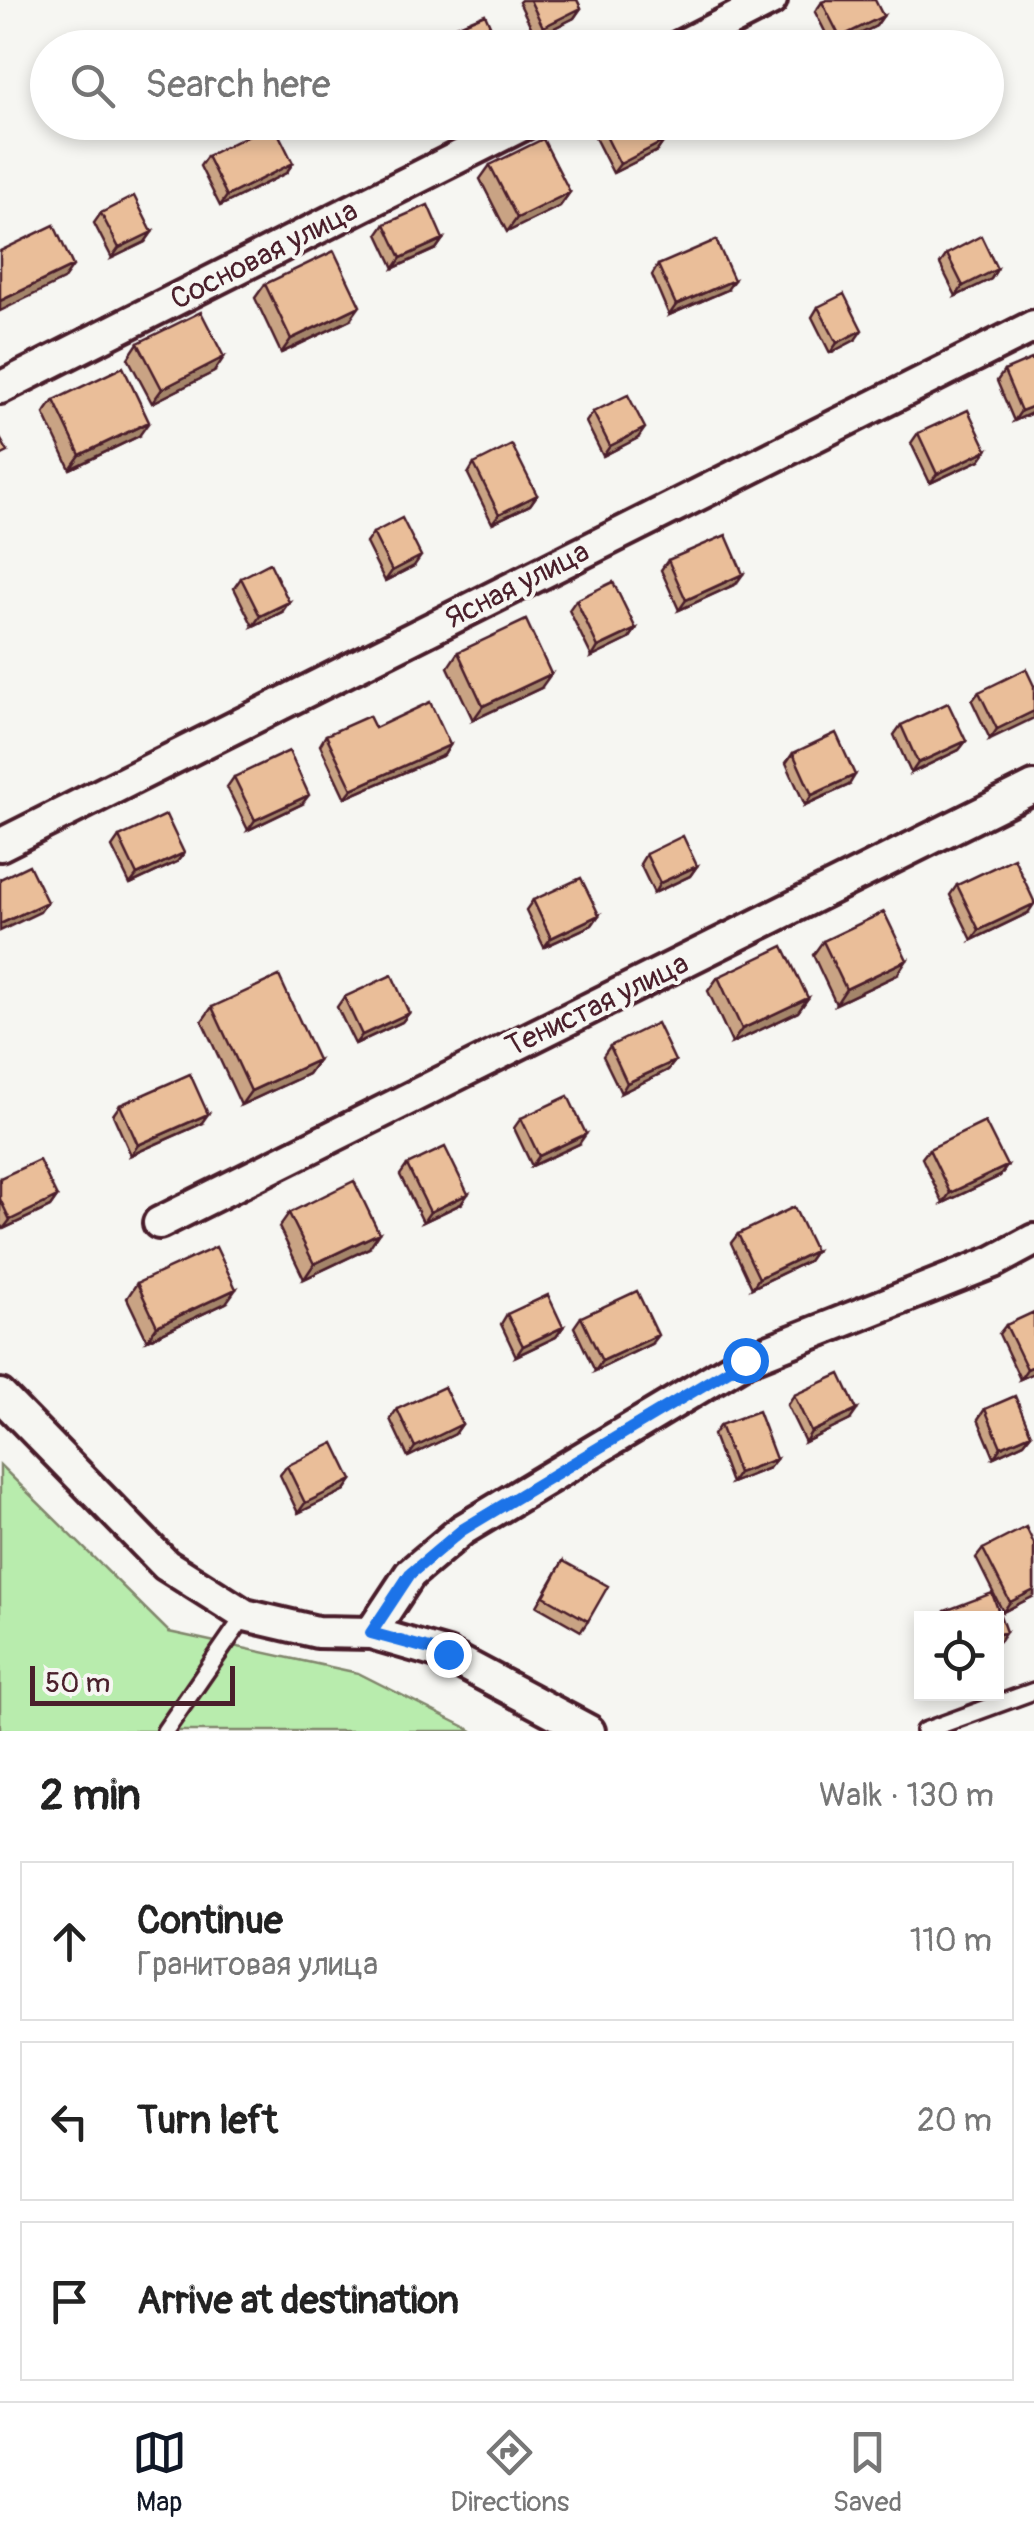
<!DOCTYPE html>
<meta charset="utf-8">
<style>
:root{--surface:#fff;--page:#f6f6f6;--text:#222;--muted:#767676;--line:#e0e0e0;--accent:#111827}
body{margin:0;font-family:Pangolin,sans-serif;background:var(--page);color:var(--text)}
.controls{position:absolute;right:30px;bottom:30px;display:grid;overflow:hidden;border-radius:0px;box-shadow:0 5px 15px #0003}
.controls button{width:90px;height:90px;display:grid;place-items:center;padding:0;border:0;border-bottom:2px solid var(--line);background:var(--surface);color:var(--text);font:50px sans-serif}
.scale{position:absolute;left:30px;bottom:25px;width:205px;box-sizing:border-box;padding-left:10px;border:5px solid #4a1f2b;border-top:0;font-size:28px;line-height:35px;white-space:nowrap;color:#4a1f2b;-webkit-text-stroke:8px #f6f6f2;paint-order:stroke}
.stop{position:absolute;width:30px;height:30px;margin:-22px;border:8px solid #1a73e8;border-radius:50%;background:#fff}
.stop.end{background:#1a73e8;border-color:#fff;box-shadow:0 2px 10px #0008}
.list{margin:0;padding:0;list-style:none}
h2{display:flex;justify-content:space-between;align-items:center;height:130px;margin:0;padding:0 40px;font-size:42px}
h2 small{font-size:32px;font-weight:400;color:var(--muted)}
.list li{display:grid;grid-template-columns:65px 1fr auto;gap:30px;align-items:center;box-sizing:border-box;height:160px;margin:0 20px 20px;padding:0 20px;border:2px solid var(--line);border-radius:0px}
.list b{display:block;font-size:38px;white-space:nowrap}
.list p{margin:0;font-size:32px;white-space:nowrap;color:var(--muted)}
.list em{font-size:32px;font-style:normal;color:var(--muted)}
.icon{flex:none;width:55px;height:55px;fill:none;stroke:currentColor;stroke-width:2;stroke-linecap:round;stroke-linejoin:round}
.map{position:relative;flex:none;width:1034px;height:1731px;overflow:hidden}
.search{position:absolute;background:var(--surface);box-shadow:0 5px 15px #0003;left:30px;right:30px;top:30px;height:110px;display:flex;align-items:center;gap:25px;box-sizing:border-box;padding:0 35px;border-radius:55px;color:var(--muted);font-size:38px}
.sheet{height:670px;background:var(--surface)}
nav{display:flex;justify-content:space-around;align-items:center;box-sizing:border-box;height:140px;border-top:2px solid var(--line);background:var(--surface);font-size:28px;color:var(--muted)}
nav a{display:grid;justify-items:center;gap:5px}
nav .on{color:var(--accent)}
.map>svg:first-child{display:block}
.green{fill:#b8ecad;stroke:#81866c;stroke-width:2.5}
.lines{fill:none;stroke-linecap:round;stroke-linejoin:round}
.service-casing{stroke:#4a1f2b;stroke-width:22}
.minor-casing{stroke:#4a1f2b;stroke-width:38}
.service{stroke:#f6f6f2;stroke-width:15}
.minor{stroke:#f6f6f2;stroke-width:30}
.wall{fill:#c9a384;stroke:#4a1f2b;stroke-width:2.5}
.shaded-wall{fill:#a4856b;stroke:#4a1f2b;stroke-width:2.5}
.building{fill:#eabe99;stroke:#4a1f2b;stroke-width:2.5}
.route{stroke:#1a73e8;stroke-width:12}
.labels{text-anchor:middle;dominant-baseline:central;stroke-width:8;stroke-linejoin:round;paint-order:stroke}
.street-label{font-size:30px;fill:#4a1f2b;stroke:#f6f6f2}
</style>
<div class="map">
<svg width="1034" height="1731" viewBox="0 0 1034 1731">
<rect width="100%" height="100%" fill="#f6f6f2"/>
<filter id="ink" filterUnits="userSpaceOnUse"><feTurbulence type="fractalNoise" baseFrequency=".01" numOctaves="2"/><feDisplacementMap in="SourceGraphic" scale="20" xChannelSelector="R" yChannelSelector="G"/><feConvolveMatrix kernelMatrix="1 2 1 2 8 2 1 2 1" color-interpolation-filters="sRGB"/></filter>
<g filter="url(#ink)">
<path class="green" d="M0,1465L169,1632L358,1673L473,1731H0Z"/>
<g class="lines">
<defs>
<path id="service" d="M165,1731L245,1615
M924,1731L1034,1691"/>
<path id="minor" d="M677,48L771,0
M0,388L528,122
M0,845L1034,326
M159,1223L1034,787
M0,1395L166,1565L245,1615L317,1632L371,1633L447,1655L589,1731
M371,1633L410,1574L462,1530L745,1360L993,1262L1034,1240"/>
</defs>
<use href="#service" class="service-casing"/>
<use href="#minor" class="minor-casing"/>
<use href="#service" class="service"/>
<use href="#minor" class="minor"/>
</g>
<path class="wall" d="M521,0H577L581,8L574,18L536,37L519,2Z
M822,2L883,16L876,26L833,47L815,12Z
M322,122H347L326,133Z
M589,122H654L664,141L657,151L613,173L588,124Z
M207,156L293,163L286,173L220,206L200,166Z
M490,165L570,192L560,206L507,232L480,179Z
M101,213L152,232L145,242L112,258L94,223Z
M385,224L443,239L436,249L394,268L378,234Z
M947,254L997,269L991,279L956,296L940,264Z
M658,265L727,290L669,315L652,275Z
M265,284L350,320L281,353L255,298Z
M818,307L855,340L830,353L812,317Z
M138,343L214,372L152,403L128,358Z
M1004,371L1034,412L1014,421L997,381Z
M54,400L139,436L70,469L44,414Z
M593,412L638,438L603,456L586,422Z
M918,433L987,450L980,460L930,483L911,443Z
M474,464L537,495L530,505L492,523L468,474Z
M373,533L414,566L385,581L366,543Z
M668,560L736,584L679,610L661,570Z
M241,578L282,612L253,626L234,588Z
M576,600L636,629L629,639L592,657L569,610Z
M458,652L541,688L473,720L448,667Z
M1034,686L990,739L972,701L979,692Z
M901,725L966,741L959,750L911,773L894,735Z
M375,728L450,745L444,755L345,798L320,745L326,735Z
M793,753L849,785L805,805L786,763Z
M234,777L302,804L248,830L227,787Z
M119,837L184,853L177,862L130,884L112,847Z
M646,854L697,866L690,876L654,893L640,864Z
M957,885L1028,913L972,940L950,895Z
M533,900L599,915L592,925L544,947L526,910Z
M823,941L897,975L836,1004L813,955Z
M718,977L808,998L798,1012L732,1043L708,991Z
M344,997L409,1013L402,1022L355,1044L337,1007Z
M212,1007L318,1060L308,1074L241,1105L202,1021Z
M610,1046L675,1061L668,1070L621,1093L603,1056Z
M120,1105L201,1124L131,1155L113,1115Z
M521,1118L579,1144L532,1166L514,1128Z
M929,1149L1007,1166L1000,1176L943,1203L922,1158Z
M407,1165L461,1204L423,1222L400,1175Z
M0,1178L57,1197L50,1207L3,1229L0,1224Z
M289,1213L369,1248L304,1279L279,1227Z
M738,1234L815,1251L808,1261L752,1288L731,1243Z
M137,1283L226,1303L147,1340L127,1298Z
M507,1314L563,1327L556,1337L516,1356L501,1324Z
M581,1317L651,1344L595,1371L574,1327Z
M1006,1325L1034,1373L1020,1379L999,1334Z
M794,1395L850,1420L805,1442L787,1405Z
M397,1409L462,1424L455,1434L408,1457L390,1419Z
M985,1409L1031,1434L1024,1443L994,1457L978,1419Z
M720,1425L776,1459L769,1468L731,1483L713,1435Z
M287,1466L352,1480L345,1490L298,1513L280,1475Z
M1034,1544V1596L1003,1612L976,1558L983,1549Z
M563,1561L588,1621L581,1631L537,1606Z"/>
<path class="shaded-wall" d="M581,8L574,18L536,37L543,27Z
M883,16L876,26L833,47L840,37Z
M334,122H347L326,133Z
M664,141L657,151L613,173L620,164Z
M293,163L286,173L220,206L227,196Z
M570,192L560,206L507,232L517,218Z
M152,232L145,242L112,258L119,248Z
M443,239L436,249L394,268L401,258Z
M73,266L63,280L0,311V301Z
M997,269L991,279L956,296L963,286Z
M734,280L727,290L669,315L676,305Z
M360,306L350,320L281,353L291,339Z
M862,330L855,340L830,353L837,343Z
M224,357L214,372L152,403L162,389Z
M1034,406V412L1014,421L1021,411Z
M149,422L139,436L70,469L80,455Z
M645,428L638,438L603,456L610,446Z
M987,450L980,460L930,483L937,474Z
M537,495L530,505L492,523L499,514Z
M421,556L414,566L385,581L392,571Z
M743,574L736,584L679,610L686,600Z
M289,602L282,612L253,626L260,616Z
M636,629L629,639L592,657L598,647Z
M551,674L541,688L473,720L483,706Z
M1034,711V718L990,739L997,729Z
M966,741L959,750L911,773L918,763Z
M450,745L444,755L345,798L352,789Z
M855,775L849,785L805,805L812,795Z
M309,795L302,804L248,830L255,820Z
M184,853L177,862L130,884L137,875Z
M697,866L690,876L654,893L660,883Z
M47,902L40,912L0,931V924Z
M1034,904L1028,913L972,940L979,930Z
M599,915L592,925L544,947L551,938Z
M907,960L897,975L836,1004L846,989Z
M808,998L798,1012L732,1043L742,1029Z
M409,1013L402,1022L355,1044L362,1035Z
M318,1060L308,1074L241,1105L251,1091Z
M675,1061L668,1070L621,1093L627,1083Z
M208,1114L201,1124L131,1155L138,1145Z
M586,1134L579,1144L532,1166L539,1156Z
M1007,1166L1000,1176L943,1203L950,1193Z
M468,1194L461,1204L423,1222L430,1212Z
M57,1197L50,1207L3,1229L10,1220Z
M379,1233L369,1248L304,1279L314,1264Z
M815,1251L808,1261L752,1288L759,1278Z
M236,1289L226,1303L147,1340L157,1326Z
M563,1327L556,1337L516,1356L523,1346Z
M658,1335L651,1344L595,1371L602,1361Z
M1034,1366V1373L1020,1379L1027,1369Z
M857,1410L850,1420L805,1442L811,1432Z
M462,1424L455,1434L408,1457L415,1447Z
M1031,1434L1024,1443L994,1457L1001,1447Z
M776,1459L769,1468L731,1483L738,1473Z
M352,1480L345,1490L298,1513L305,1503Z
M1034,1590V1596L1003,1612L1010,1602Z
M1006,1632L1000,1641L996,1642V1635Z"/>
<path class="building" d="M530,0H577L581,8L543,27Z
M827,0H875L883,16L840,37L822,2Z
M485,14L500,48H410L409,46Z
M749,42L752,48H737Z
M599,122H654L664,141L620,164Z
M273,123L293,163L227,196L207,156Z
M543,139L570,192L517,218L490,165Z
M134,196L152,232L119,248L101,213Z
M428,205L443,239L401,258L385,224Z
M54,225L73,266L0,301V251Z
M981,236L997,269L963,286L947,254Z
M716,240L734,280L676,305L658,265Z
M334,251L360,306L291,339L265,284Z
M844,294L862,330L837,343L818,307Z
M201,312L224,357L162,389L138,343Z
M1034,358V406L1021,411L1004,371Z
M123,367L149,422L80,455L54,400Z
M628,395L645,428L610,446L593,412Z
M968,410L987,450L937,474L918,433Z
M0,438L8,452L0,456Z
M512,445L537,495L499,514L474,464Z
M402,518L421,556L392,571L373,533Z
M726,535L743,574L686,600L668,560Z
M270,563L289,602L260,616L241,578Z
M613,582L636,629L598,647L576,600Z
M526,620L551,674L483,706L458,652Z
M1026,669L1034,686V711L997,729L979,692Z
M430,702L450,745L352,789L326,735L369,716L375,728Z
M948,703L966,741L918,763L901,725Z
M836,733L855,775L812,795L793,753Z
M289,751L309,795L255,820L234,777Z
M166,815L184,853L137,875L119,837Z
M683,836L697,866L660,883L646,854Z
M1014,858L1034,901V904L979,930L957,885Z
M29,865L47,902L0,924V879Z
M581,878L599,915L551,938L533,900Z
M884,912L907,960L846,989L823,941Z
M783,946L808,998L742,1029L718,977Z
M392,975L409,1013L362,1035L344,997Z
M279,976L318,1060L251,1091L212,1007Z
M657,1023L675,1061L627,1083L610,1046Z
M190,1074L208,1114L138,1145L120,1105Z
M568,1096L586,1134L539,1156L521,1118Z
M985,1122L1007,1166L950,1193L929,1149Z
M445,1147L468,1194L430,1212L407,1165Z
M39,1160L57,1197L10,1220L0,1199V1178Z
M354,1181L379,1233L314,1264L289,1213Z
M794,1207L815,1251L759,1278L738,1234Z
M216,1247L236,1289L157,1326L137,1283Z
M637,1291L658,1335L602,1361L581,1317Z
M548,1295L563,1327L523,1346L507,1314Z
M1034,1312V1366L1027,1369L1006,1325Z
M840,1374L857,1410L811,1432L794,1395Z
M444,1387L462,1424L415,1447L397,1409Z
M1015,1396L1031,1434L1001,1447L985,1409Z
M758,1411L776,1459L738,1473L720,1425Z
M334,1443L352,1480L305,1503L287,1466Z
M1026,1527L1034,1544V1590L1010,1602L983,1549Z
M563,1561L608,1586L588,1621L544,1596Z
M992,1593L1006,1632L996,1635V1618H947L945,1611Z"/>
</g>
<g class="lines" filter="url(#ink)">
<path class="route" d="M448,1654L371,1633L410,1574L462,1530L745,1360"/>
</g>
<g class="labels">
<g class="street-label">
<text transform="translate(264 255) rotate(-27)">Сосновая улица</text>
<text transform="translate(517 585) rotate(-27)">Ясная улица</text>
<text transform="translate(597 1005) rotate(-26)">Тенистая улица</text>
</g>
</g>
</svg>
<div class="controls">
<button><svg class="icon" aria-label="locate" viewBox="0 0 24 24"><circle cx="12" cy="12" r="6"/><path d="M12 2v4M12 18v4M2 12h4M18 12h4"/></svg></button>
</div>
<div class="scale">50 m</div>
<div class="stop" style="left:745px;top:1360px"></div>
<div class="stop end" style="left:448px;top:1654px"></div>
<div class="search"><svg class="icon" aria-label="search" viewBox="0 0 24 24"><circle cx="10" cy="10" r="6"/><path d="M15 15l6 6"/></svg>Search here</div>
</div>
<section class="sheet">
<h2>2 min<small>Walk · 130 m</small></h2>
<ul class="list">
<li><svg class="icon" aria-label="ahead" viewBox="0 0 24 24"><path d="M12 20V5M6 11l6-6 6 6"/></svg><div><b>Continue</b><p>Гранитовая улица</p></div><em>110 m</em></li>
<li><svg class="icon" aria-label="left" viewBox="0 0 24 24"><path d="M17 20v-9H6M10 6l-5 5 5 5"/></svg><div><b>Turn left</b></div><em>20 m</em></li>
<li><svg class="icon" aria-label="arrive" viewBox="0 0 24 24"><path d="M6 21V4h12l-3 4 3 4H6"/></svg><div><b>Arrive at destination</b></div></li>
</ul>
</section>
<nav>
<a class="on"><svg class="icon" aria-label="map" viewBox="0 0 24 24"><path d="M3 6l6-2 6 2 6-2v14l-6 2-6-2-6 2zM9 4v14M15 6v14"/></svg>Map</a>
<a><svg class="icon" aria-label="directions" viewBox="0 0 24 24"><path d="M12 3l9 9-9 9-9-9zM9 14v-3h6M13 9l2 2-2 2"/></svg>Directions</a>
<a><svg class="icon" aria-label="saved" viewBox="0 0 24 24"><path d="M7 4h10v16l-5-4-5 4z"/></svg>Saved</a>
</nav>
